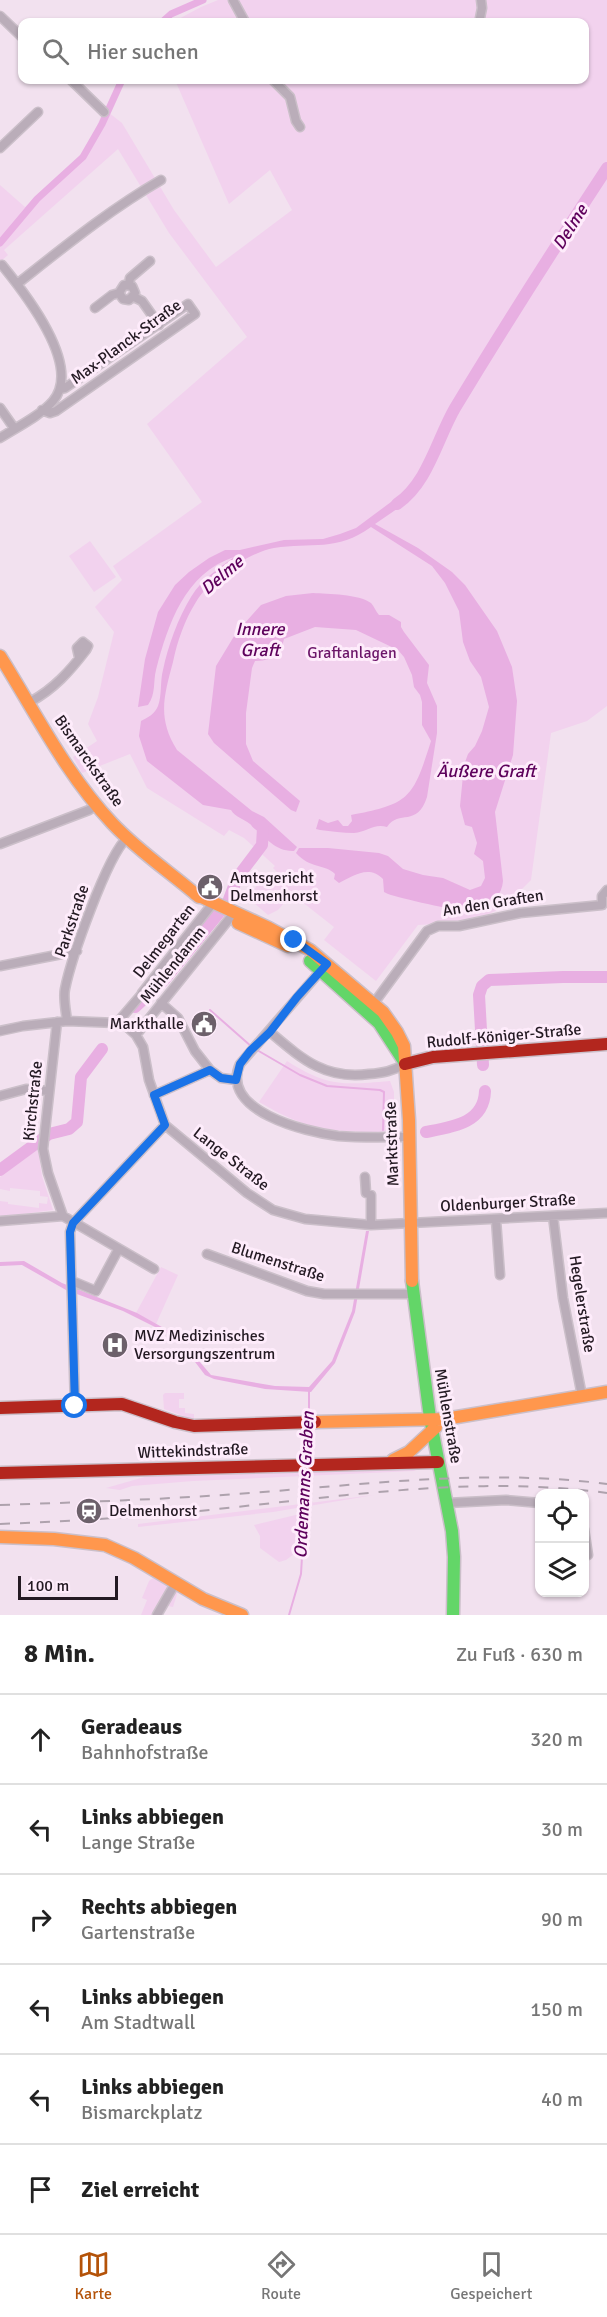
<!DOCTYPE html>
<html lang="de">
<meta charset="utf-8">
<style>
:root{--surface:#fff;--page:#f6f6f6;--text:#222;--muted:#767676;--line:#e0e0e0;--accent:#b45309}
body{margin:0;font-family:Signika,sans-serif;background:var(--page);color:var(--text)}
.controls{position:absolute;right:18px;bottom:18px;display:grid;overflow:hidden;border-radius:12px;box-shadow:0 2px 4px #0004}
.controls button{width:54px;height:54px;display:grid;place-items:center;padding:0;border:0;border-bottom:2px solid var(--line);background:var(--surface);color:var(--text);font:30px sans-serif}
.scale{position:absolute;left:18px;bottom:15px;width:100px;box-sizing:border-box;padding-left:6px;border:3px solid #241a23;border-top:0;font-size:16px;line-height:21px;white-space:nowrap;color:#241a23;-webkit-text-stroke:4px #feecfb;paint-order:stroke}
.stop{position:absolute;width:18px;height:18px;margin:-14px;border:4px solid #1a73e8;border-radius:50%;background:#fff}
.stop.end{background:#1a73e8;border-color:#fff;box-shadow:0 2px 6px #0008}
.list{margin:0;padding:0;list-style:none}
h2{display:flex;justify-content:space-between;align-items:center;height:78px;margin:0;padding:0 24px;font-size:26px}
h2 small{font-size:20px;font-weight:400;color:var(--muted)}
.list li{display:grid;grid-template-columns:39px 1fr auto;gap:18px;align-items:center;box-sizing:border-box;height:90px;padding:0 24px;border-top:2px solid var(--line)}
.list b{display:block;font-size:22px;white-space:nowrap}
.list p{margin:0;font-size:20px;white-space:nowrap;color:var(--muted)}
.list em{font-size:20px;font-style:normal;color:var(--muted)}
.icon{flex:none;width:33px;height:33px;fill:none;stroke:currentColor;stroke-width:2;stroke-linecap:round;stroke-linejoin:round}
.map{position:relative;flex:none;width:607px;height:1615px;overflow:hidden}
.search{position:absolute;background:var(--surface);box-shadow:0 2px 4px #0004;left:18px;right:18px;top:18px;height:66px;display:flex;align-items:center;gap:15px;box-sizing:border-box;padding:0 21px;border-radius:12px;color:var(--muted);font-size:22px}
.sheet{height:618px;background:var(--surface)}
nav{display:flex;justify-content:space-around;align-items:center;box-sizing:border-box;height:84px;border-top:2px solid var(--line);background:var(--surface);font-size:16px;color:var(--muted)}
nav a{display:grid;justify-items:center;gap:3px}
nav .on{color:var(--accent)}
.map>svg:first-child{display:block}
.green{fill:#f2d2ee}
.water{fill:#e8afe2}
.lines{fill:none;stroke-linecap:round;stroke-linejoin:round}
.stream{stroke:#e8afe2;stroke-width:2}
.canal{stroke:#e8afe2;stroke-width:7}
.river{stroke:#e8afe2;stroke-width:12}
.street-casing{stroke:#cbbfc9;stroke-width:11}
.fast-casing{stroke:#cbbfc9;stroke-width:15}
.slow-casing{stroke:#cbbfc9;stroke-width:15}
.jam-casing{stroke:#cbbfc9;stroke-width:15}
.street{stroke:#baadb9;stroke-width:8}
.fast{stroke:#63d668;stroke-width:12}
.slow{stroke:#ff974d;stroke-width:12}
.jam{stroke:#b3261e;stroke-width:12}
.rail{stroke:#aea2ad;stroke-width:2;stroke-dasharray:10 10;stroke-linecap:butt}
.route{stroke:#1a73e8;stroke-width:8}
.labels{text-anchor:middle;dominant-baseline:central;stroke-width:6;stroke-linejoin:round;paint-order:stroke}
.street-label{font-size:16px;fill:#241a23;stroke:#feecfb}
.park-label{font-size:16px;fill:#6c1569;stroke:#feecfb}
.poi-label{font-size:16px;fill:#241a23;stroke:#feecfb;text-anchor:start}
.water-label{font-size:18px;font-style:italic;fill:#5d005b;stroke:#feecfb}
</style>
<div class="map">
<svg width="607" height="1615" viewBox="0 0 607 1615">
<rect width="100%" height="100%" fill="#f2e1ef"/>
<path class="green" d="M218,0H607V706L587,721L551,733L531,880L504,907L482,917L455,923L418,925L376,981L324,940L334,927L292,894L278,910L268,915L248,898L261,880L267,884L277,872L273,868L275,866L244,838L229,830L224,836L147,788L130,754L82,773L73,757L97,741L88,724L98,697L114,632L95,607L122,580L113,566L202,502L147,424L247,337L169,233L118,149L4,250L8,255L0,262V185L25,207L79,157L91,140L104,109L122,123L174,210L216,267L292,210L270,170L229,204L175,80H584V22H173L201,7Z
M90,541L116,577L94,592L69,556Z
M287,1061C328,1087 343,1085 390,1081L394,1092V1128C383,1134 374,1132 362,1132C316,1130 299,1125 259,1102Z
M38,1149L42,1176L53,1210L0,1217V1201L8,1202V1204L39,1208V1203L47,1204L48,1197L40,1196V1191L10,1188V1191L0,1189V1177Z
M161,1267L178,1275L156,1324L136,1313Z
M165,1393H184V1399H179V1408H185V1413L194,1414V1420L164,1409L163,1395Z
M416,1467L418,1469L414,1471L193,1481L132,1486L120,1490L106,1488L148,1476L170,1475Z
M374,1495L273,1512L138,1527V1524Z
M308,1512L306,1545L286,1560L279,1562L260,1548V1536L254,1525Z
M153,1578L178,1591L173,1607L168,1606L160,1615H141L147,1600L142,1598L149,1581Z"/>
<path class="water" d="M399,496H408L410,500L375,524L418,548L452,572L465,585L497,631L512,667L517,701L513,755L495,812L503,881C502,894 493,905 481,910C468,915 404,899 388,894L384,892L383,879C368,864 352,877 339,883L334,879L335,874C326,864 310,869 296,853L299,848H328L379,853L388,856L403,869L423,875L443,878L470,890L481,886L485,878L483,861L474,854L477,843L472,827L465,825L460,806L464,765L468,754L475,746L482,731L489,707L481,677L470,661L463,642L459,611L445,583L432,566L371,527C337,552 311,542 274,548C248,553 210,579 196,602C185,619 177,642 173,662C164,696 157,718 177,750L252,811L264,817L297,847L294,851C274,852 264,835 250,824C244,819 235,817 231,810L203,805L147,761L139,736L141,721C147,718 155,714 158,706C162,696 160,681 163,670C168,646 178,618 191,597C202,579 218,569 234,557C185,573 168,624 156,670C153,682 156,694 148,705L138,707L145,659L158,612L175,585L189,572L209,558L225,550H240L284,540L323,539L340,534L356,528Z
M313,593C328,594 359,594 371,603C374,606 376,612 379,615H389L401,622V627L404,632L429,665L427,683L437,706V733L427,797C417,828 399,809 387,827C374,823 367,832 354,833C343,833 331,831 320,830L316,829L319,819L328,823L338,820L343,826H348L352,821L351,815C410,804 413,798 431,741L422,725V702L420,695L414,687L412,675L404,657L398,650L356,630L315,627L284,639L281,651C273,658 266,661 255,661L252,668L246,713V744L253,761L300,801L296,812L291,810L214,743L208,734L216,666L236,633L261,605L286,596Z
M366,1231H369L355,1312L335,1363L311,1392L265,1389L214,1379L205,1375L192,1358L193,1354L211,1375L275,1386L309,1387L332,1361L352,1311Z
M24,1261L62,1283L137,1313L176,1335L175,1337L123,1311L66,1290L22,1265L0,1266V1262Z"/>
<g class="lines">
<path class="stream" d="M210,1010L252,1047
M257,1050L300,1075L327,1086L380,1090L384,1092L383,1130
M309,1417V1390
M308,1462L309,1426
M289,1615L301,1574L307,1471"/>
<path class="canal" d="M162,22L171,14L203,0
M0,243L37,199L83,157L102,124L122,80"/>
<path class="river" d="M397,504C428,483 437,439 455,408C504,327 555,247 607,168
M135,1007L164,980L228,902L237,878L262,845L263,828L257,823
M483,1065L479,995L482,986L489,980L563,977H607
M426,1132C453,1127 484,1123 485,1091
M0,1170L49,1134L69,1129L77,1122L81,1077L102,1049"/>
<defs>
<path id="street" d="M233,0L245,22
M0,16L22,37
M480,18L482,8L481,0
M71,80L104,112
M273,80L290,97L296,121L300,127
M0,148L38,112
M17,284C64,247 109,210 161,180
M129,284L130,278L150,261
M134,297L142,301L159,325
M95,308L112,295L119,293L124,285L132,286L135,293L129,300L123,299L119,293
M0,408L14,428
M42,410L50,413L56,411L195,314L188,304L65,388L60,389
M0,438C17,427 40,416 53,401C83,366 24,292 2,265
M30,702C54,689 70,671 86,650L88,646L83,642L77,648L79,657
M0,844L89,810L97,805
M0,966L77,951
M324,967L240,1064C219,1111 306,1132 338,1136C362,1138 386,1137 409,1137
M142,993L210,907
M161,1003L178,1018L195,1051L210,1070L221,1078L236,1080
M374,1003L427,931L438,926H459L520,913L602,905V896L607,890
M67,1021C66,1011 63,998 65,989C71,959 107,856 127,838
M57,1022L43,1149L48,1173L63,1216
M117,1023L141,995
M0,1031L23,1026L67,1021L117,1023L127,1027L136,1035L143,1047L149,1080L165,1125L247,1193L273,1210L305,1219L371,1225L607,1213
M270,1032C302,1059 325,1080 369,1074C383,1073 393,1071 405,1064
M136,1035L234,913
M154,1095L210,1070
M0,1096L26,1089L48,1091
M365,1177L366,1193L371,1195V1225
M553,1216L563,1298L582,1396
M496,1220L500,1275
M0,1221L63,1216L154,1269
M207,1254L307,1291L324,1294H412
M72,1281L96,1291L118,1250
M75,1406L70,1232L73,1223L165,1125
M447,1503L506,1500L540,1503
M584,1529L588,1555
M157,1615L176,1582"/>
<path id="fast" d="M310,961L379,1023L405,1063
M412,1281L430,1418L452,1531L454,1557L453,1615"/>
<path id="slow" d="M0,656C35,712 66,774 112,823C138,851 170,872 199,897
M195,894L269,928L310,950L383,1012L397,1032L404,1046L409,1120L412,1281
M238,923L288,946
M315,1422L445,1419L607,1392
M393,1460L409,1452L436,1427
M0,1537L54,1539L105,1545L134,1558L203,1599L242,1615"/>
<path id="jam" d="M405,1064L433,1057L607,1044
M0,1408L122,1404L175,1422L194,1426L315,1422
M0,1473L438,1462"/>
</defs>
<use href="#street" class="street-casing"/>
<use href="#fast" class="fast-casing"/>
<use href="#slow" class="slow-casing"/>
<use href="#jam" class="jam-casing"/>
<use href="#street" class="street"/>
<use href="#fast" class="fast"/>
<use href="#slow" class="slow"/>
<use href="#jam" class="jam"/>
<path class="rail" d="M0,1505C88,1502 175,1499 263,1492C378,1483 492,1469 607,1484
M0,1524C79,1521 157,1516 236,1507C359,1494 483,1476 607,1493"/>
</g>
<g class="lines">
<path class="route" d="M75,1406L70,1232L73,1223L165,1125L154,1095L210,1070L221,1078L236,1080L240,1064L250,1051L270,1032L297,997L327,964L294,940"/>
</g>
<defs>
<symbol id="civic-disc" viewBox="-11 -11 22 22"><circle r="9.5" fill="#6c606a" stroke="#feecfb"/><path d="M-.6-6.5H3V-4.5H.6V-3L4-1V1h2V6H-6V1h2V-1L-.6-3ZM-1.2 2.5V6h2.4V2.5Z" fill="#fff"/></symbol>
<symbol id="hospital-disc" viewBox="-11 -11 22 22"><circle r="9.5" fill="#6c606a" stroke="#feecfb"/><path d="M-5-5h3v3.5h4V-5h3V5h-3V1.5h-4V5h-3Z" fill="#fff"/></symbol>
<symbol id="station-disc" viewBox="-11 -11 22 22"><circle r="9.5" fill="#6c606a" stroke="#feecfb"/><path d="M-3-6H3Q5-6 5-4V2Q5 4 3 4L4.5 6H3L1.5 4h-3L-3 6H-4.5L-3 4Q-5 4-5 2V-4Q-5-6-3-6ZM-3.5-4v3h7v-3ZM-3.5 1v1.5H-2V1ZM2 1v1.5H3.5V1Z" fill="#fff"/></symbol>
</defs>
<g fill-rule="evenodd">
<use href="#civic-disc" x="195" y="872" width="30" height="30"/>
<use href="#civic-disc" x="189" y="1009" width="30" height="30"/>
<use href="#hospital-disc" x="100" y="1330" width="30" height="30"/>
<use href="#station-disc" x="74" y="1496" width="30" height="30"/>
</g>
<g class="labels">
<g class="street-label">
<text transform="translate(126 342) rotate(-36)">Max-Planck-Straße</text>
<text transform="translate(89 761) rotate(55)">Bismarckstraße</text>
<text transform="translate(493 903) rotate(-9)">An den Graften</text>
<text transform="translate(72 921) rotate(-71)">Parkstraße</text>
<text transform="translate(164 941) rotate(-52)">Delmegarten</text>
<text transform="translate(173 965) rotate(-51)">Mühlendamm</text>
<text transform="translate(504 1036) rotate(-5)">Rudolf-Königer-Straße</text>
<text transform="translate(33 1101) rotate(-84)">Kirchstraße</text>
<text transform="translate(392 1144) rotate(-92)">Marktstraße</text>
<text transform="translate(231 1159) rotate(38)">Lange Straße</text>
<text transform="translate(508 1203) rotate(-3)">Oldenburger Straße</text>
<text transform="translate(278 1262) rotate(18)">Blumenstraße</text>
<text transform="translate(582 1304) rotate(81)">Hegelerstraße</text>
<text transform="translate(448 1416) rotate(80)">Mühlenstraße</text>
<text transform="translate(193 1451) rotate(-2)">Wittekindstraße</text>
</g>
<g class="park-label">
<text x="352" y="653">Graftanlagen</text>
</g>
<g class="poi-label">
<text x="230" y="878">Amtsgericht<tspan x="230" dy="18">Delmenhorst</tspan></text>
<text x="184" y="1024" text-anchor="end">Markthalle</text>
<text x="134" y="1336">MVZ Medizinisches<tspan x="134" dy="18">Versorgungszentrum</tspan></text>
<text x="109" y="1511">Delmenhorst</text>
</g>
<g class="water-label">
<text transform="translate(570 227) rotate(-58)">Delme</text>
<text transform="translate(222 575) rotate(-40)">Delme</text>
<text x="260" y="629">Innere<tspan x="260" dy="21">Graft</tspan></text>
<text x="486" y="771">Äußere Graft</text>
<text transform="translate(304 1485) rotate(-87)">Ordemanns Graben</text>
</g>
</g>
</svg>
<div class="controls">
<button><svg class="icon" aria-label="locate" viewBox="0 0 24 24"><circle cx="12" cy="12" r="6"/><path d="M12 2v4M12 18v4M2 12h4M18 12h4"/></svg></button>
<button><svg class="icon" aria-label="layers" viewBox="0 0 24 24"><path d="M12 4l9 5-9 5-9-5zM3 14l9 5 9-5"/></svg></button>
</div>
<div class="scale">100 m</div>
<div class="stop" style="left:75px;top:1406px"></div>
<div class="stop end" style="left:294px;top:940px"></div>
<div class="search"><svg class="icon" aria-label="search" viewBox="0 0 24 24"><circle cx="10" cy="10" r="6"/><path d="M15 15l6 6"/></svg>Hier suchen</div>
</div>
<section class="sheet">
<h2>8 Min.<small>Zu Fuß · 630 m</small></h2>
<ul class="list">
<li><svg class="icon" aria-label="ahead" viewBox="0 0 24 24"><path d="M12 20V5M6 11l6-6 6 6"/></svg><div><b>Geradeaus</b><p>Bahnhofstraße</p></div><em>320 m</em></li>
<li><svg class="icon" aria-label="left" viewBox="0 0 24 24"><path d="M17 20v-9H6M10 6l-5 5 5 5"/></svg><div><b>Links abbiegen</b><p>Lange Straße</p></div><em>30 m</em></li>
<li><svg class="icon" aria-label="right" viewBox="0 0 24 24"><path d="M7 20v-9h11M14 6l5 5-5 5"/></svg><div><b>Rechts abbiegen</b><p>Gartenstraße</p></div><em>90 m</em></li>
<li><svg class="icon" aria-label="left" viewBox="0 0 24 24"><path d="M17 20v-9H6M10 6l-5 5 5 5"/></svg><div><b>Links abbiegen</b><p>Am Stadtwall</p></div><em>150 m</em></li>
<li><svg class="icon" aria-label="left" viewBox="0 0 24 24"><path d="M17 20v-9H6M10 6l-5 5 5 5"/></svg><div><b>Links abbiegen</b><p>Bismarckplatz</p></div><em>40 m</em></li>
<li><svg class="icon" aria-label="arrive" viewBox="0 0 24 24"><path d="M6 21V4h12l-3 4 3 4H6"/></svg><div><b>Ziel erreicht</b></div></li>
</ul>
</section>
<nav>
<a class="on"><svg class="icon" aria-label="map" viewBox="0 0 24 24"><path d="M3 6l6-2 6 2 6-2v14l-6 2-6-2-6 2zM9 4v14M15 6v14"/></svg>Karte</a>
<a><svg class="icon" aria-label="directions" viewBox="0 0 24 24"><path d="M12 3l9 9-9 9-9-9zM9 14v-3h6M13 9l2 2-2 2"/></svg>Route</a>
<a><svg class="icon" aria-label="saved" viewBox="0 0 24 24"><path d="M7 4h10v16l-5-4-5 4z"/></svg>Gespeichert</a>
</nav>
